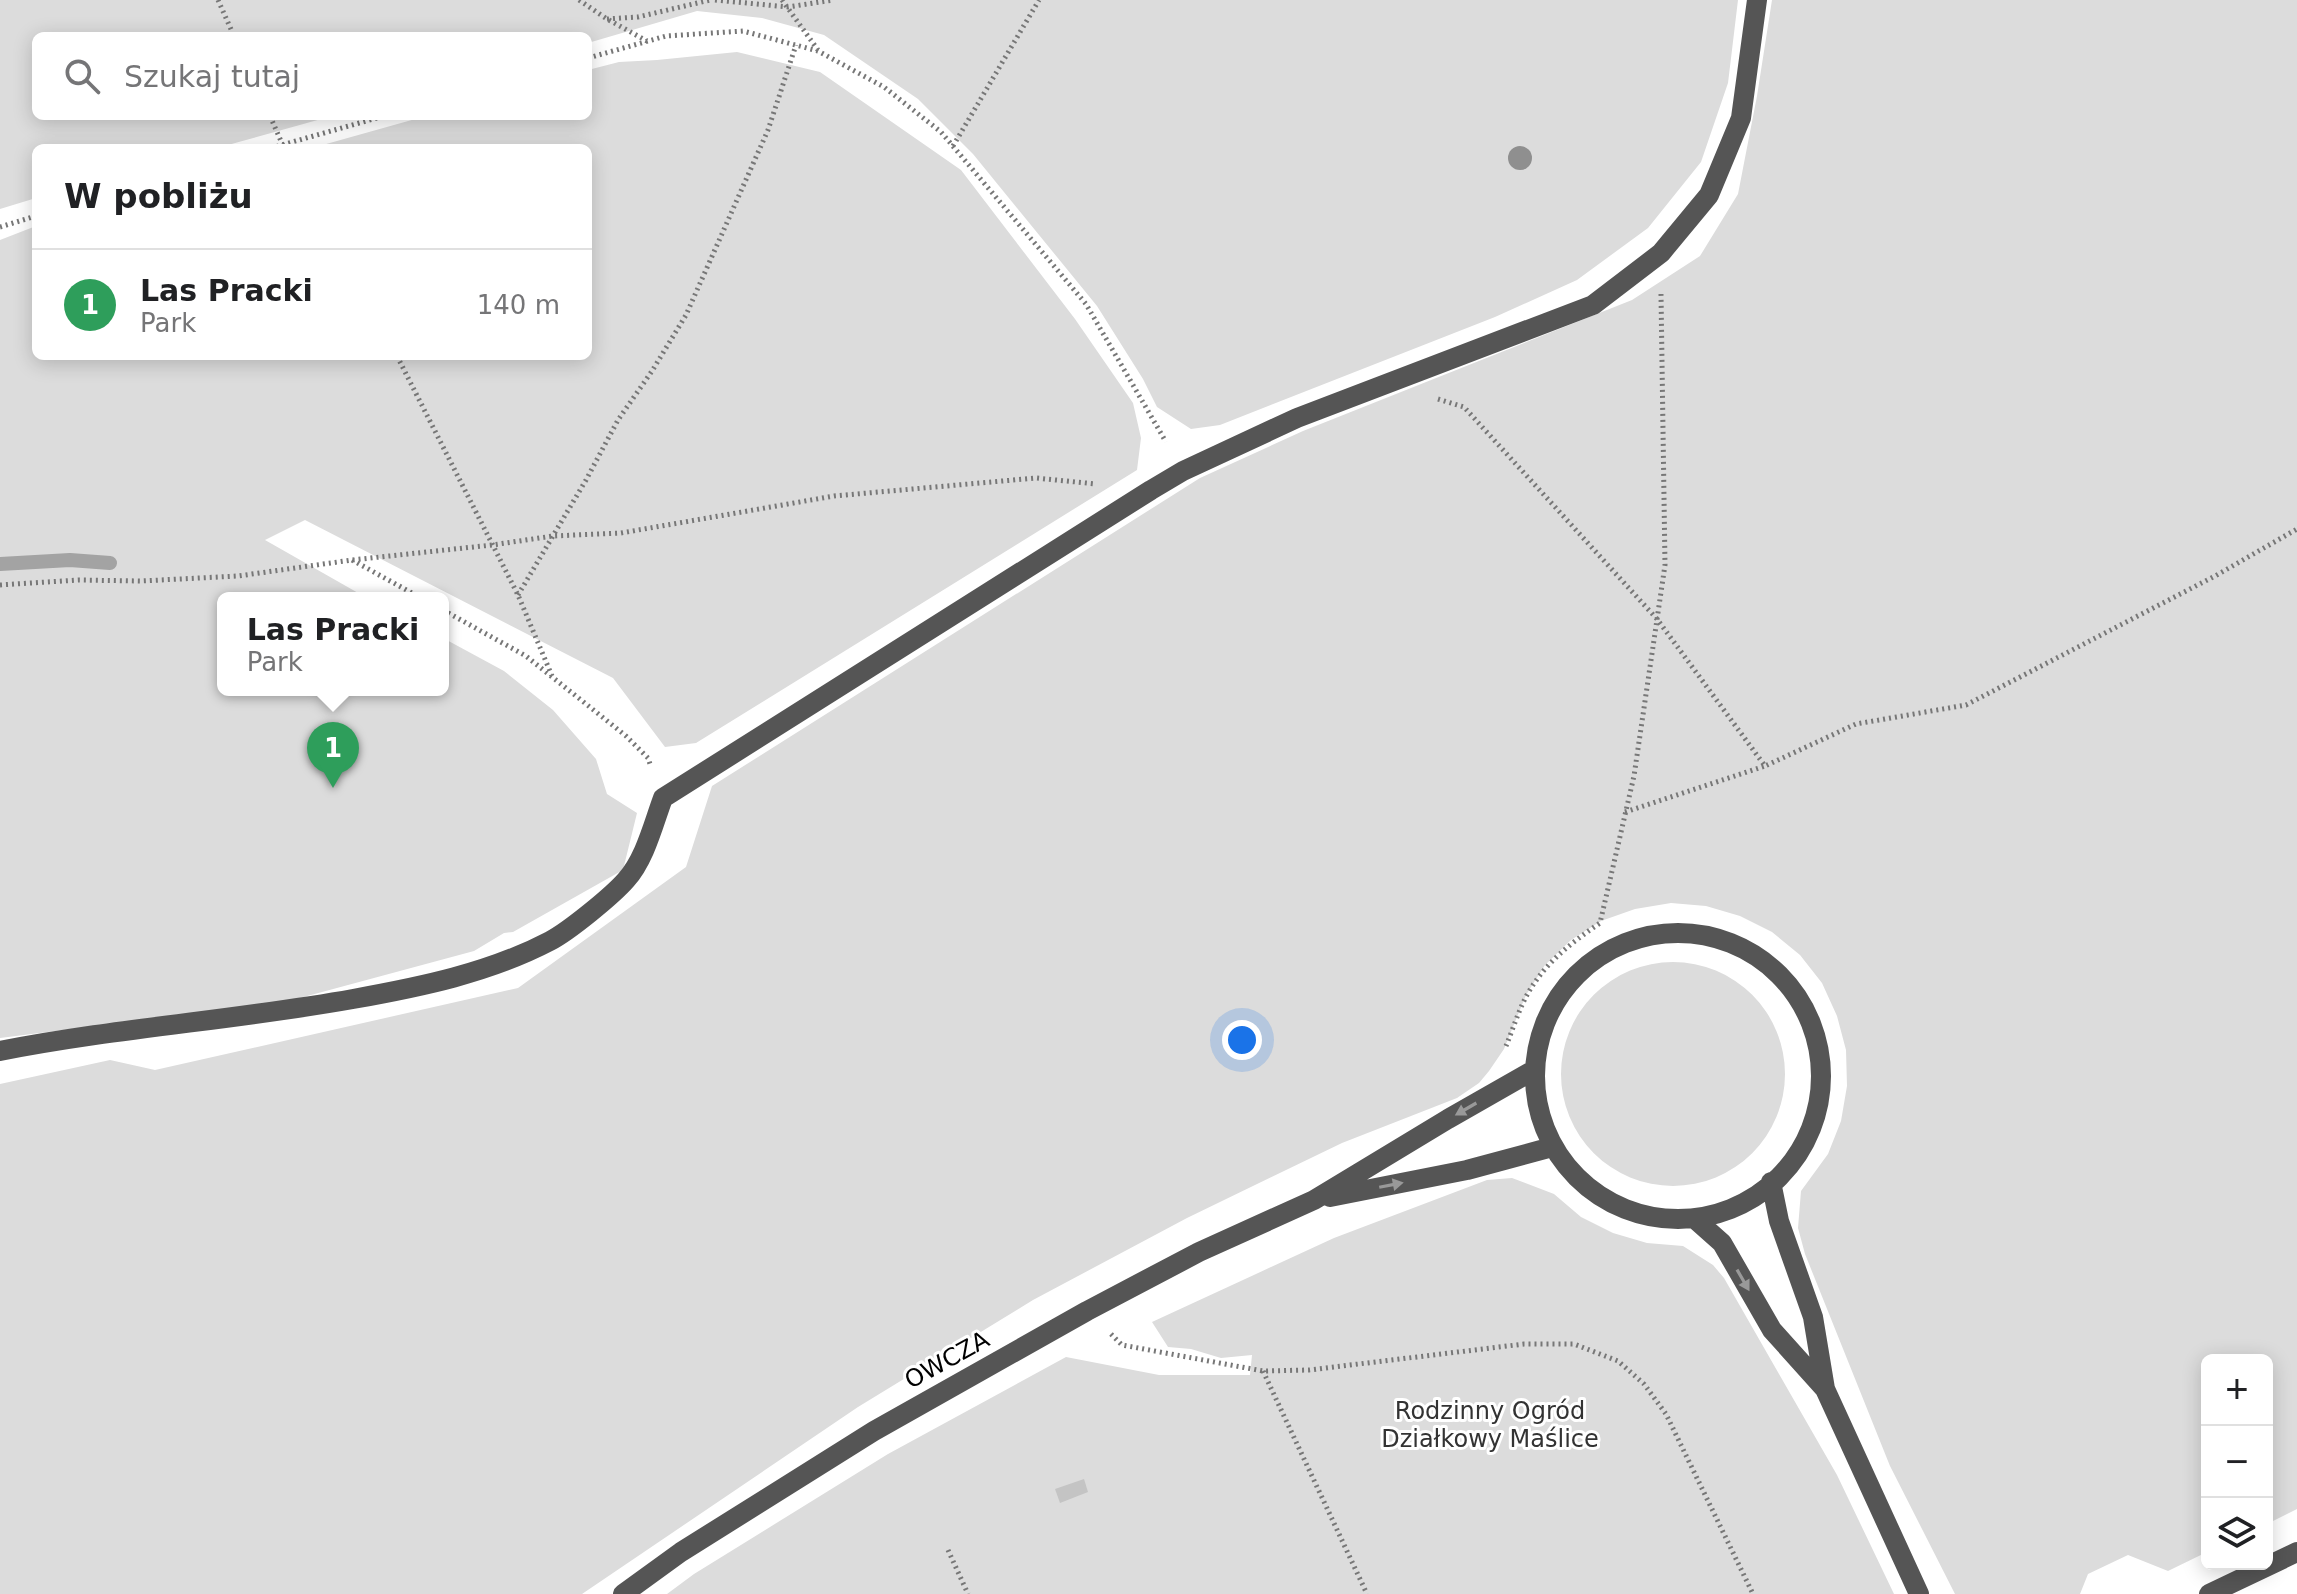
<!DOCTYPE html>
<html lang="pl">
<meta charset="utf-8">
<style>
:root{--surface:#fff;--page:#f6f6f6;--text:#202124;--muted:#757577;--line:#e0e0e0;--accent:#0b8043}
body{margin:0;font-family:"DejaVu Sans",sans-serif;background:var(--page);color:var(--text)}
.controls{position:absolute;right:24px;bottom:24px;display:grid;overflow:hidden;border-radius:12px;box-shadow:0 4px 20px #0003}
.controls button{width:72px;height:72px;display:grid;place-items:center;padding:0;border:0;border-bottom:2px solid var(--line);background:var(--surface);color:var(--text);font:40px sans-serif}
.you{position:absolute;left:1242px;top:1040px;width:28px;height:28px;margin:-20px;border:6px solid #fff;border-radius:50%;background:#1a73e8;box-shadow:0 0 0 12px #1a73e833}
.badge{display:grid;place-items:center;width:52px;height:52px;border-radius:50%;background:var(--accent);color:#fff;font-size:26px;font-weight:700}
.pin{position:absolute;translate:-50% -66px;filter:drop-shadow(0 2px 4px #0008)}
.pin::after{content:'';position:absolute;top:42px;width:28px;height:24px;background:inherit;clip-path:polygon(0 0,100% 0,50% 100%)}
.popup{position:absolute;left:217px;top:592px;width:232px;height:104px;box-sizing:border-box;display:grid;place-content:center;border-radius:12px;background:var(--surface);filter:drop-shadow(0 2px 6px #0005);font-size:26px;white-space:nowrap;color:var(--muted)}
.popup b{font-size:30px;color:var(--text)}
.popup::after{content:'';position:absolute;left:50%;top:100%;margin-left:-16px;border:16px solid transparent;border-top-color:var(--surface)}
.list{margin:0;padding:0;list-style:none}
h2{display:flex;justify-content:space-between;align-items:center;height:104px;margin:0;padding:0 32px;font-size:34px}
h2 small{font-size:26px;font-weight:400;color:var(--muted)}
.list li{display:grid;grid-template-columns:52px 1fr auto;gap:24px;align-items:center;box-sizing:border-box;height:112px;padding:0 32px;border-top:2px solid var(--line)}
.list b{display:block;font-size:30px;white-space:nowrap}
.list p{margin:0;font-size:26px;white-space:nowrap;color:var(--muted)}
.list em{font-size:26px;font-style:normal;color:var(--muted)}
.icon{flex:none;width:44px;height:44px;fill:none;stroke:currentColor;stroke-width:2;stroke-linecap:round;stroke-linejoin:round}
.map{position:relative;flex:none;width:2297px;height:1594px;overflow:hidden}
.search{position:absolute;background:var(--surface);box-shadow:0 4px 20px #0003;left:32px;top:32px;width:560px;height:88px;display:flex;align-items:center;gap:20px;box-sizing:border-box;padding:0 28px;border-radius:12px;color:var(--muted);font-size:30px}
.panel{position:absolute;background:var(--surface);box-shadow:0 4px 20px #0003;left:32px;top:144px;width:560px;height:216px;border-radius:12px}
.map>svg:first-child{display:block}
.green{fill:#dcdcdc}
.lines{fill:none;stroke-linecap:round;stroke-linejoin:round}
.stream{stroke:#a3a3a3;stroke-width:14}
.building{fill:#c4c4c4}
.path{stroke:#777;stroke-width:5;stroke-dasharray:2 4;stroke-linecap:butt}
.minor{stroke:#555;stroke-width:20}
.tree{fill:#8f8f8f}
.oneway{fill:#999}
.labels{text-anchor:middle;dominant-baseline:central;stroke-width:6;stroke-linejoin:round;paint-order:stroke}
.street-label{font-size:24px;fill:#000;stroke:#fff}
.park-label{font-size:24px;fill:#333;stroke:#fff}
</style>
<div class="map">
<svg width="2297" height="1594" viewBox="0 0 2297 1594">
<rect width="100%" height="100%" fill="#fff"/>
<path class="green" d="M0,0H1738L1728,83L1701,162L1648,228L1577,280L1495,317L1220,425L1191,429L1157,407L1143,379L1097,306L973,154L918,99L824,35L762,18L697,11L588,43V36H36V116H332L217,148H36V198L0,209Z
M1772,0H2297V1509L2267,1524V1360H2207V1552L2168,1571L2128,1555L2088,1574L2080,1594H1955L1890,1466L1805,1254L1798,1228L1801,1191L1828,1154L1841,1121L1847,1086L1846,1050L1837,1016L1822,983L1800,955L1772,932L1740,916L1706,906L1671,903L1635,909L1601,921L1571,940L1545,965L1526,995L1504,1049L1489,1071L1479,1083L1457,1098L1342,1143L1187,1218L1033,1300L858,1407L582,1594H0V1084L110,1060L155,1070L518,988L686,867L712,786L1200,478L1303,431L1632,300L1700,256L1738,194L1757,96Z
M737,52L820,72L961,170L1075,319L1133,403L1141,438L1137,470L696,743L665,747L613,678L305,520L265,540L367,598H223V690H443V638L504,671L553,710L596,759L607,794L637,813L623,870L513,932L504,933L474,951L285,1002L0,1038V240L36,226V356H588V148H312L426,116H588V70L619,62L657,60Z
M1561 1074a112 112 0 1 1 224 0a112 112 0 1 1-224 0Z
M1512,1178L1554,1194L1581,1217L1613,1233L1647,1243L1683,1246L1713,1265L1724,1278L1837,1475L1894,1594H667L694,1574L888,1454L1066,1357L1159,1375H1250L1252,1355L1221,1358L1191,1349L1168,1347L1152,1322L1334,1238L1487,1180Z"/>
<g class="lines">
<path class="stream" d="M0,564L70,560L110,563"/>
</g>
<path class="building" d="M1084,1479L1088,1492L1060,1503L1055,1489Z"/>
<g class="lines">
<path class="path" d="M218,0L234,36
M579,0L607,19L647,41
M715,0L788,7L833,0
M782,0L818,50
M607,19L638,17L710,0
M588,58L666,36L743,31L818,51L884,87L941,132L1086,304L1166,442
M270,116L284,148
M953,146L1039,0
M271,148L384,116
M0,227L36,216
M397,356L518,595L552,676
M1438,399L1464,407L1657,619L1765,766L1856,724L1966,705L2215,576L2297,529
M352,560L421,598
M0,585L78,580L141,581L238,576L352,560L492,545L553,536L621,533L834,496L1036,478L1096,484
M518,595L586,480L618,420L652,371L686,315L768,130L796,45
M443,610L526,656L626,736L648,758L651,767
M1625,812L1765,766
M1506,1046C1513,1029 1519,1009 1528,993C1546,962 1571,943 1600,923L1634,776L1665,565L1661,294
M1111,1334L1122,1345L1263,1371L1309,1370L1524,1344H1574L1618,1361L1644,1384L1666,1414L1753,1594
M1263,1371L1367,1594
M948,1550L968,1594"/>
<path class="minor" d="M1535 1076a143 143 0 1 1 286 0a143 143 0 1 1-286 0Z
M0,1051C117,1028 236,1020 353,999C420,987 489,973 550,941C569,931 612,896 626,880C645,859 653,825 663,798L1151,490L1183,471L1297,418L1593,305L1661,253L1709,195L1741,118L1757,0
M1771,1182L1779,1221L1813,1317L1825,1389L1919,1594
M1330,1197L1467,1170L1552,1147
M1695,1219L1722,1243L1772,1330L1825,1389
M623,1594L681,1552L874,1431L1087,1311L1199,1252L1314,1200L1448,1119L1534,1070
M2209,1594L2297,1552"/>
</g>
<circle class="tree" cx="1520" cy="158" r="12"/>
<defs><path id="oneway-solid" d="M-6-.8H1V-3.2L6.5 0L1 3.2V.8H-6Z" transform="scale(2)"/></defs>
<g class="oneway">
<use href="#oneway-solid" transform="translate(1466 1109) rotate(150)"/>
<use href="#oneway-solid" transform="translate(1391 1185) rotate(-11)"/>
<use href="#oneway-solid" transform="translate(1743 1280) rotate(60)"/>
</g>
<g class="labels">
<g class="street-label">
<text transform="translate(947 1360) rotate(-29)">OWCZA</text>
</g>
<g class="park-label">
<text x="1490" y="1411">Rodzinny Ogród<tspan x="1490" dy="28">Działkowy Maślice</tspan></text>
</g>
</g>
</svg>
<div class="controls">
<button>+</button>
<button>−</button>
<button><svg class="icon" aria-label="layers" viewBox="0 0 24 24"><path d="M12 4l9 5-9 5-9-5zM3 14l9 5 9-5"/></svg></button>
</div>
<div class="you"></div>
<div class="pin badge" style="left:333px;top:788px;background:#2e9e5b">1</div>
<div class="popup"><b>Las Pracki</b>Park</div>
<div class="search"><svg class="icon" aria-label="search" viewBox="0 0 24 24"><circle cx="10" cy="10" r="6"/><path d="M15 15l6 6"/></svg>Szukaj tutaj</div>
<section class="panel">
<h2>W pobliżu<small></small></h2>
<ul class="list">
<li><span class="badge" style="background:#2e9e5b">1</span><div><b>Las Pracki</b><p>Park</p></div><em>140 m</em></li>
</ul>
</section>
</div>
